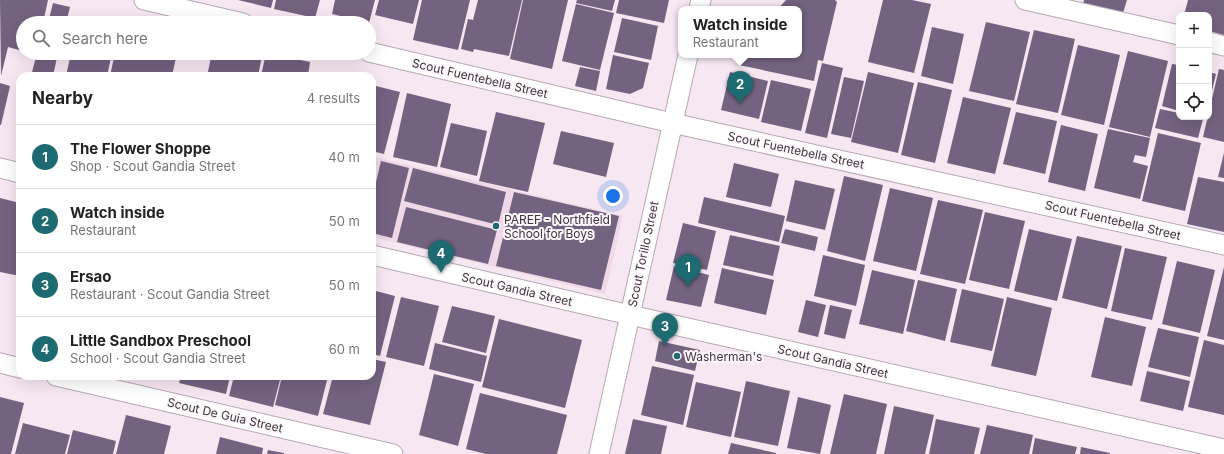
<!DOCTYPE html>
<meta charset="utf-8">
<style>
:root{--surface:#fff;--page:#f6f6f6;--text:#222;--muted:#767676;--line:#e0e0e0;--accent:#1e6a71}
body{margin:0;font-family:Inter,sans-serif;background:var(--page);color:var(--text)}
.controls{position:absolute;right:12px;top:12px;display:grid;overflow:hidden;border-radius:8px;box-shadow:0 4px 16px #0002}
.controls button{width:36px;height:36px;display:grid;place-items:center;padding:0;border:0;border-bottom:1px solid var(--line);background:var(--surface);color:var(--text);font:20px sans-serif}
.you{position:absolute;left:613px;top:196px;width:14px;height:14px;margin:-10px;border:3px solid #fff;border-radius:50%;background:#1a73e8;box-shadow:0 0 0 6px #1a73e833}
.badge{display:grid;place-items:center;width:26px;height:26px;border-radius:50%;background:var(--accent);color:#fff;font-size:13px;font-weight:700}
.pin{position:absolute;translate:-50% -33px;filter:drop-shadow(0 1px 2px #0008)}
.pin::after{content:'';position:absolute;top:21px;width:14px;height:12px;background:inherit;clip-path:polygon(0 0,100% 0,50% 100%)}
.popup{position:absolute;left:678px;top:6px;width:124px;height:52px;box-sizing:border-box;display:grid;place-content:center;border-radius:8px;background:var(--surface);filter:drop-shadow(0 1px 3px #0005);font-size:13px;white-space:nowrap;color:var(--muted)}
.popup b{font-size:15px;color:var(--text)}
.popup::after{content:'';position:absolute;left:50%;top:100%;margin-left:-8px;border:8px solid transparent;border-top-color:var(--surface)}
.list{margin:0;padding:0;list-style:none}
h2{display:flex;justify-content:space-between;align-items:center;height:52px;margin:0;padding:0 16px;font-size:17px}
h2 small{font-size:13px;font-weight:400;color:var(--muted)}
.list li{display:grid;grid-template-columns:26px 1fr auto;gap:12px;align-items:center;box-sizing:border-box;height:64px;padding:0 16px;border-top:1px solid var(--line)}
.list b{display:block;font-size:15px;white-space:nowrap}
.list p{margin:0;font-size:13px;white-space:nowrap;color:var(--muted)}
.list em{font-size:13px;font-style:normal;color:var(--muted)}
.icon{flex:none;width:22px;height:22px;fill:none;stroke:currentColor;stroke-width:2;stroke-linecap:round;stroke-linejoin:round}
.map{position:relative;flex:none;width:1224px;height:454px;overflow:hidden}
.search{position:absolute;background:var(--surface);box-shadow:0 4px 16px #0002;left:16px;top:16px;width:360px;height:44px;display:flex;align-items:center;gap:10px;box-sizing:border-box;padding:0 14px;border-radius:22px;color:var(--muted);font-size:15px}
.panel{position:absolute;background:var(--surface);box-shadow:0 4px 16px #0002;left:16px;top:72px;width:360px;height:308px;border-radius:12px}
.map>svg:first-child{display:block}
.built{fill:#f0d8e8}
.building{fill:#746281}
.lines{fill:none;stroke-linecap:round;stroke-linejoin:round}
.minor-casing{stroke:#b8a8b3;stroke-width:21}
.minor{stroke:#fff;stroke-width:19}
.poi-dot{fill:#1e6a71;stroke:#fef7fc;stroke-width:1.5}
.labels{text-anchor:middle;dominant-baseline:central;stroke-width:4;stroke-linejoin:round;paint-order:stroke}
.street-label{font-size:12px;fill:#3d373b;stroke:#fef7fc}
.poi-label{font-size:12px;fill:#3d373b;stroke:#fef7fc;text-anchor:start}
</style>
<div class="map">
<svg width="1224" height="454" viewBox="0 0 1224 454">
<rect width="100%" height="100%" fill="#f7e7f2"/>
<path class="built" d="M375,157L623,216L605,294L372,237V174Z"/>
<path class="building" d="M0,0H48L43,23L26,19L25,23H23V33L19,50L8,47L1,76Z
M238,0H273L271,8Z
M276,0H320L315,18L274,9Z
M335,0H375L369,23L332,14Z
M379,0H419L413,24L375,15Z
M422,0H470L458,50L413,40Z
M478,0H522L509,56L474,49L473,52L461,49L468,19L473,20Z
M523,0H568L552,69L510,59Z
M577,0H615L612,11L576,3Z
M619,0H669L664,23L616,13Z
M786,0H835L837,2L823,61L818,60L814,81L739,65L742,55H799V9H778Z
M883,0H912L931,4L914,73L868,62Z
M1084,0H1127L1123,13L1083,4Z
M1188,0H1224V35L1209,31V15H1184Z
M53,3L70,7L66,23H48Z
M576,4L614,13L600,70L562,61Z
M80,17L104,22V23H78Z
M622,18L658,26L651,60L614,52Z
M986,22L1030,32L1014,101L969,91Z
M932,27L964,34L953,84L921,76Z
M1034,30L1075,39L1058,113L1016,104Z
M1078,45L1120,55L1104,125L1061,115Z
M1128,51L1168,61L1150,137L1109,127Z
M37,53H58L53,76H31Z
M71,53H112L107,76H66Z
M115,53H177L172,76H110Z
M212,53H250L262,56L258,76H207Z
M266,53L310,62L308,76H261Z
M613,55L649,63L643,88L630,94L606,89Z
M822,63L843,68L827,138L805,133Z
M1172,64L1179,65V111L1162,106Z
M580,67L600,71L596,91L575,86Z
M1219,69L1224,70V142L1203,137Z
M730,72L768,81L759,119L721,110Z
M868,72L914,83L898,153L851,142Z
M1209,72L1216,74L1210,99H1209Z
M844,77L864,81L851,138L831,134Z
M771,80L811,89L801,131L761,122Z
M918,82L952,90L935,163L901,155Z
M0,83L10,86L1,125H0Z
M372,85L400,92L384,154L372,151Z
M407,93L451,104L437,167L393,157Z
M963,97L1011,108L995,174L947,163Z
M1160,109L1179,113V117L1203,119L1198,138L1155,128Z
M496,112L545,123L528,192L479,181Z
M1016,112L1057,121L1045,174L1003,164Z
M451,123L487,131L477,176L440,167Z
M1061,125L1098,134L1085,191L1048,182Z
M1108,129L1150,138L1146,157L1135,155L1133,162L1148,166L1140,199L1094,188Z
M561,131L614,143L606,177L553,164Z
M1158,133L1201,143L1185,211L1142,201Z
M1224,153V178L1218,177Z
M381,161L409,168L392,238L372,233V199Z
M734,163L779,174L771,207L726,197Z
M413,168L506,192L498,225L404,201Z
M844,176L883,185L865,261L827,251Z
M1198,177L1224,182V232L1187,224Z
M795,180L835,189L825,230L786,221Z
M890,188L933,198L916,271L873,261Z
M514,192L619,216L601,290L496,266Z
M704,197L785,216L779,242L698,223Z
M0,198L20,203V276L0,272Z
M938,200L983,210L965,284L920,274Z
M406,207L497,230L488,264L397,242Z
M985,212L1025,221L1009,289L969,280Z
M683,223L716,231L707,270L673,263Z
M785,229L818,237L815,251L781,243Z
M1029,229L1072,239L1057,301L1014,291Z
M730,235L780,246L773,276L723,265Z
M1077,236L1122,246L1107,309L1062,298Z
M1125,248L1167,257L1152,320L1111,311Z
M823,255L865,265L856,306L814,296Z
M1177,261L1215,270L1200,333L1162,324Z
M674,266L709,275L701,307L666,300Z
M1224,267V340L1207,336Z
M722,268L774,280L766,315L714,303Z
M872,270L915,280L903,334L859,324Z
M918,280L957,289L945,341L906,331Z
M962,289L1004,299L992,351L950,342Z
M372,290L395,296L380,356L372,354Z
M401,297L439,306L424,366L386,357Z
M1007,297L1052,308L1036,376L991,366Z
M806,300L826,305L818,337L798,332Z
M830,305L852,310L845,339L824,334Z
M452,306L495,316L486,353L442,342Z
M1105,317L1146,327L1132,386L1091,377Z
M499,319L582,340L565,408L482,387Z
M1158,328L1199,337L1190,377L1148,367Z
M1204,340L1224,345V415L1188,407Z
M659,341L700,350L695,371L655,361Z
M435,343L487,356L481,382L429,369Z
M372,359L386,362L370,425L323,414L333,376H372Z
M652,366L694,375L683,425L641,415Z
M1147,371L1190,381L1183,411L1140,401Z
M434,374L474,384L458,446L419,435Z
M162,376H178L177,380Z
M181,376H230L226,394L179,383Z
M234,376H281L273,407L229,396Z
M282,376H328L318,416L275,405Z
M746,381L790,391L778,446L734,437Z
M696,382L741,392L731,437L686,427Z
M480,393L567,415L557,454H486L466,449Z
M844,394L887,404L876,454H830Z
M0,397L24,403L11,454H0Z
M798,397L831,405L820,454L787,448Z
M894,406L934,415L925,454H884Z
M126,415L171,426L164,454H116Z
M633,419L667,426L661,454H625Z
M936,419L980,428L974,454H929Z
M23,423L70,435L65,454H15Z
M987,425L1033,435L1029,454H980Z
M73,430L116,441L113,454H67Z
M220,437L263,448L262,454H216Z
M1035,438L1077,447L1075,454H1032Z
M731,443L776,453V454H728Z
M1081,447L1110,453V454H1080Z
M268,450L284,453V454H267Z"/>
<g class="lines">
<defs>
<path id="minor" d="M144,0L243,23
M1025,0L1179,35
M699,9L701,0
M1209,42L1224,46
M369,52L672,123L1224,245
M0,168L20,173
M372,255L630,315L1224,449
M0,363L20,368
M56,376L393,454
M599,454L688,55"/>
</defs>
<use href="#minor" class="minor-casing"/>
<use href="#minor" class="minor"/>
</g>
<g class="poi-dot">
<circle cx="496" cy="226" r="4"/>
<circle cx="677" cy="356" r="4"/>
</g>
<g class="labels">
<g class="street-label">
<text transform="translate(480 78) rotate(13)">Scout Fuentebella Street</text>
<text transform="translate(796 150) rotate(12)">Scout Fuentebella Street</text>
<text transform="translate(1113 220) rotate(13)">Scout Fuentebella Street</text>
<text transform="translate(643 254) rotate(-78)">Scout Torillo Street</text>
<text transform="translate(517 289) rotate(13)">Scout Gandia Street</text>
<text transform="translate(833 361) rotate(13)">Scout Gandia Street</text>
<text transform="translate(225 415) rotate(13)">Scout De Guia Street</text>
</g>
<g class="poi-label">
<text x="504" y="219">PAREF - Northfield<tspan x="504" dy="14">School for Boys</tspan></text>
<text x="685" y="356">Washerman's</text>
</g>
</g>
</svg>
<div class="controls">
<button>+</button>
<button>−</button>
<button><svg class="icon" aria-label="locate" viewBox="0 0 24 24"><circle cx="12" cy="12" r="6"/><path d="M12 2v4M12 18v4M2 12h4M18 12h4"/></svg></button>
</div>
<div class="you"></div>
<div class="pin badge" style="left:688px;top:287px">1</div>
<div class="pin badge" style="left:740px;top:104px">2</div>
<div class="popup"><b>Watch inside</b>Restaurant</div>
<div class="pin badge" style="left:665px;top:346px">3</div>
<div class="pin badge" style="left:441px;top:273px">4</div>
<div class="search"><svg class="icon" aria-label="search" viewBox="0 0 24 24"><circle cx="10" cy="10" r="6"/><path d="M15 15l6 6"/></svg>Search here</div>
<section class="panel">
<h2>Nearby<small>4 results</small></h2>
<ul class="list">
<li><span class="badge">1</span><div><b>The Flower Shoppe</b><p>Shop · Scout Gandia Street</p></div><em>40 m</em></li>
<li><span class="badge">2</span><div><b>Watch inside</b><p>Restaurant</p></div><em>50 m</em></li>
<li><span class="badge">3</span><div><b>Ersao</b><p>Restaurant · Scout Gandia Street</p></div><em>50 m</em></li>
<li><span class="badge">4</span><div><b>Little Sandbox Preschool</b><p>School · Scout Gandia Street</p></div><em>60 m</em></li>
</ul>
</section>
</div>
